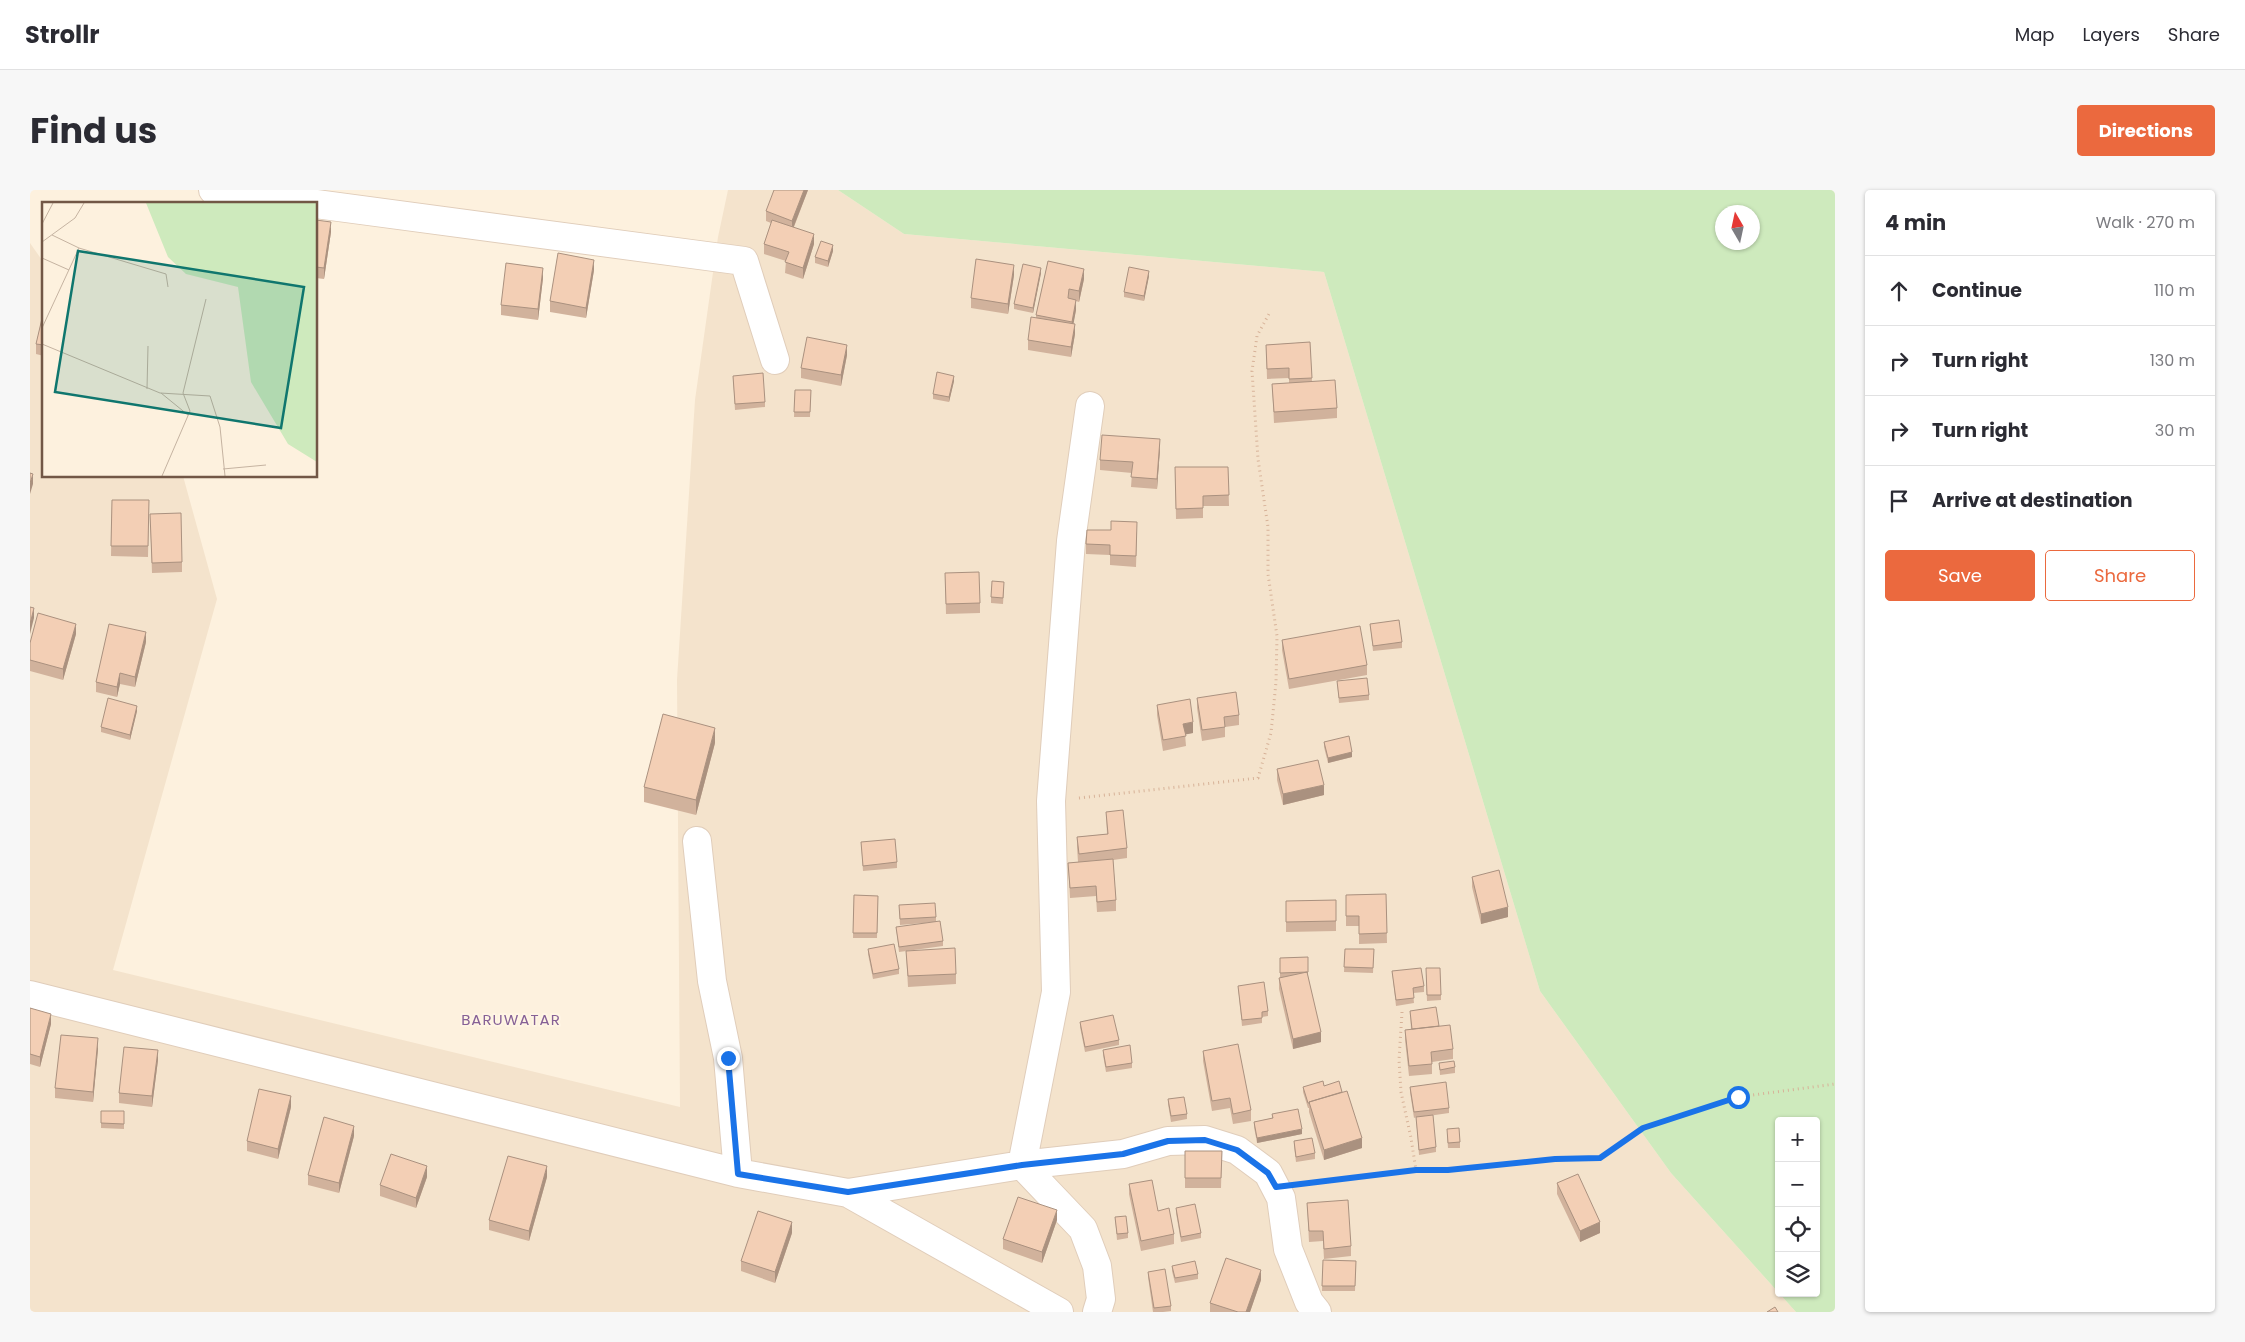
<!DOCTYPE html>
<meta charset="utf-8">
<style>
:root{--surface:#fff;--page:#f7f7f7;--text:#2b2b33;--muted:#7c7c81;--line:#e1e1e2;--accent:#eb693e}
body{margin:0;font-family:Poppins,sans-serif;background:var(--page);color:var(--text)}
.controls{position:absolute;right:15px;bottom:15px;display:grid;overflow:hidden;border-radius:5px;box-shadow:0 1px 4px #0004}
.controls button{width:45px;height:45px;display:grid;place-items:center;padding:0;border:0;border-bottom:1px solid var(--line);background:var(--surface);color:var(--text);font:25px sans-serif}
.compass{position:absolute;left:1685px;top:15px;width:45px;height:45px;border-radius:50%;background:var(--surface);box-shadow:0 1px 4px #0004;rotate:351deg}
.stop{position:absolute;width:15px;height:15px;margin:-11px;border:4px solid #1a73e8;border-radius:50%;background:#fff}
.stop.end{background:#1a73e8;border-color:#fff;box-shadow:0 1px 5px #0008}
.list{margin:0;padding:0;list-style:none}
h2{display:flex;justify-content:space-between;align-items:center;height:65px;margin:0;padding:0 20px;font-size:21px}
h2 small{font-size:16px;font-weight:400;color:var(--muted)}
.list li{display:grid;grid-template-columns:32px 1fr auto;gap:15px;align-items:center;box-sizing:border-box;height:70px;padding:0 20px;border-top:1px solid var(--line)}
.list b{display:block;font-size:19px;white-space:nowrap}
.list em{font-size:16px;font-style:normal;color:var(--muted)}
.actions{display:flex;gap:10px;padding:15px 20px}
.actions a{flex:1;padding:11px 0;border:1px solid var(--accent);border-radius:5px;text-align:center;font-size:18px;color:var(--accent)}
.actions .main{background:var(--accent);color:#fff}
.icon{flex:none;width:28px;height:28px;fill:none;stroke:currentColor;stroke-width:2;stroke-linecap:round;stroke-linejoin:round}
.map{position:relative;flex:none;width:1805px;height:1122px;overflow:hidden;border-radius:5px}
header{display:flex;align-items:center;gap:30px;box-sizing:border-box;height:70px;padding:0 25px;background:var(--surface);border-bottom:1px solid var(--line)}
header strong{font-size:24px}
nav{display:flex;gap:28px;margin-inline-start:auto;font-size:18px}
.intro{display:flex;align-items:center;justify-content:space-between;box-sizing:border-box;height:120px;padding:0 30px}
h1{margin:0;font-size:35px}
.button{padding:12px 22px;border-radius:5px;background:var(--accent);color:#fff;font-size:18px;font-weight:700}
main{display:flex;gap:30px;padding:0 30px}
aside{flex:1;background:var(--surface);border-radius:5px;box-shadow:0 1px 4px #0004}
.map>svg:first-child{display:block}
.residential{fill:#f4e3cc}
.green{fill:#ceeabd;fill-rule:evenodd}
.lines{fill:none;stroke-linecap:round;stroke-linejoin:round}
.street-casing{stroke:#e0cdba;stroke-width:30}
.path{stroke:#d7b298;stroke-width:3;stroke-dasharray:1 4;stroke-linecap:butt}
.street{stroke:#fff;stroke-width:28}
.wall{fill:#d1b29c}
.shaded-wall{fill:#aa917f}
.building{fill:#f3cfb5;stroke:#aa917f}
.route{stroke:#1a73e8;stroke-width:6}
.labels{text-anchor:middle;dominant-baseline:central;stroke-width:4;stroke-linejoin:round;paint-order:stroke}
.neighbourhood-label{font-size:15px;letter-spacing:1px;fill:#866196;stroke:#fff5e4}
.inset-road{fill:none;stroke:#c5b3a1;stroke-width:1}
.view{fill:#0f766e;fill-opacity:0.15;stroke:#0f766e;stroke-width:2.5}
.inset-edge{fill:none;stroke:#725746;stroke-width:2.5}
</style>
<header>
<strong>Strollr</strong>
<nav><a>Map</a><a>Layers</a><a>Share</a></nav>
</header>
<div class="intro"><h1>Find us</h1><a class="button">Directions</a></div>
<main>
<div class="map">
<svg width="1805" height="1122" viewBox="0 0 1805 1122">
<rect width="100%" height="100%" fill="#fdf1de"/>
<path class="residential" d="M698,0H808L874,44L1294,82L1510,801L1641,983L1766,1122H0V53L14,73V286H153L187,409L83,780L650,917L647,490L665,210L688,47Z"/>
<path class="green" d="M808,0H1805V1122H1766L1641,983L1510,801L1294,82L874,44ZM1692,22H1722V52H1692ZM1749,931H1786V1103H1749Z"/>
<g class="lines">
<defs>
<path id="street" d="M183,0L286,14
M286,14L714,71L745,170
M1060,216L1041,351L1021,611L1026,802L992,975L1053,1039L1067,1076L1071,1109L1067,1122
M667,651L682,791L698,868L708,983
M0,805L708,983L818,1003L992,975L1093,964L1138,951L1175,950L1207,960L1238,983L1251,1008L1258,1059L1279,1112L1287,1122
M818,1003L1029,1122"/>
</defs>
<use href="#street" class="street-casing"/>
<path class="path" d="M1049,608L1228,588L1241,543L1246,492L1247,446L1238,384V337L1228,269L1222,181L1227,146L1240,122
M1372,822L1369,870L1371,902L1381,948L1386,980
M1274,993L1386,980H1417L1525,969L1570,968L1613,938L1708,907L1805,894"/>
<use href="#street" class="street"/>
</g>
<path class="wall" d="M778,0L764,37L784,54L773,89L755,83L756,71L734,64V54L741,33L736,31V21Z
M286,30L301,42L294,89L286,88Z
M803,61L798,77L785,73V67Z
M1018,71L1054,89L1049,112L1046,111V120L1043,134L1045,144L1041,167L998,160V150L1006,128V125Z
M564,80L556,128L520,122V111Z
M1011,83L1003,123L984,119V114Z
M984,85L978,124L941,118V108Z
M1119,86L1114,111L1094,107V102Z
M513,88L508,130L471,125V115Z
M14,120V166L6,164V154Z
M1280,152L1282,192L1307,218V228L1244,233L1242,194L1259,193V188L1237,189L1236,155Z
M817,165L811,196L771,188V178Z
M703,186L735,212V217L705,220Z
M924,191L919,212L903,209V204Z
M765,200H781L780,227H764Z
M1130,259L1127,299L1101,297L1102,283L1070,280V270Z
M1145,277H1198L1199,316H1173V328L1146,329Z
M82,310H119L118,367L81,366Z
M120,324L152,372V382L122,383Z
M1107,342L1106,377L1080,375V365L1056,364V354Z
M915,383L950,413V423L916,424Z
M974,397L973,414L961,413V407Z
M1340,434L1372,452V458L1343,461Z
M46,444L33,490L0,481V453Z
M1252,450L1337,475V485L1259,499L1252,460Z
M116,452L105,497L90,494L87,507L66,502V492Z
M1307,491L1339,505V510L1309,513Z
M1167,508L1209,525V535L1195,537V547L1172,551L1167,518Z
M1127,515L1163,543L1155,544L1156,556L1133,561L1127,525Z
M107,521L100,550L71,542V537Z
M1294,552L1322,567L1298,573L1294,557Z
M685,553L666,625L614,612V597Z
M1247,579L1294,605L1253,615L1247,590Z
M1076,622L1097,658V668L1083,670L1086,710V721L1067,722L1066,706L1040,708L1038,673L1048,672L1047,657V647L1077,644Z
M831,652L867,672V678L833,681Z
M1442,687L1478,727L1451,734L1442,697Z
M1356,704L1357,753L1329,754V736H1316V705Z
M824,705L848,706L847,748H823Z
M1306,710V741L1256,742V711Z
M869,715L906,727V732L870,735Z
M866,737L913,751V756L869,762Z
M838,759L869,779V784L843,789L838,764Z
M1315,759H1344L1343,783L1314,782Z
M876,761L926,784V794L878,797Z
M1278,767V786L1291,852L1263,859L1249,799V788H1250V768Z
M1362,781L1394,796V802L1383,803L1384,813L1366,816Z
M1396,784L1411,805V810L1397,811Z
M1208,796L1238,821V826L1232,827V833L1212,836Z
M0,818L21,834L10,877L0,874Z
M1380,821L1409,836L1423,859V869L1402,872V884L1379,886L1375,850V840L1381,839Z
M1050,832L1089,850V855L1055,862L1050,837Z
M68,859L63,912L25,908V898Z
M1073,860L1102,873V878L1076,882L1073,865Z
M1173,861L1221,920V931L1203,934L1200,918L1182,921L1173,871Z
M128,870L122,917L89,913V903Z
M1409,873L1425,877V883L1410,885Z
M1294,896L1332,958L1294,970L1279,922V918H1278L1273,902V897Z
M1380,897L1419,918V923L1398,926L1406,957V962L1389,965L1386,927L1384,928L1380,902Z
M1138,909L1157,924V929L1141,932L1138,914Z
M261,917L248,969L217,961V951Z
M71,921H94V939L71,938Z
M1242,924L1272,944L1227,953L1224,937V932L1242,928Z
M1417,944L1430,952V958H1418Z
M324,946L309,1003L278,995V985Z
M1264,951L1285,963V969L1266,972L1264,956Z
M1155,961H1192L1191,998H1155Z
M397,987L386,1018L350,1006V995Z
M517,987L499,1051L459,1040V1030Z
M1527,993L1570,1043L1550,1052L1527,1004Z
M1099,994L1128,1021L1144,1044V1054L1111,1061L1099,1004Z
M1277,1013L1321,1056V1066L1294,1069L1293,1051L1279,1052Z
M1146,1018L1171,1043V1048L1151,1052L1146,1023Z
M1085,1027L1098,1043V1048L1087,1050Z
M1027,1030L1012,1073L973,1059V1049Z
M762,1043L745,1093L711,1081V1071Z
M1293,1070L1326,1071L1325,1101H1292Z
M1142,1076L1168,1084V1089L1145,1093L1142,1081Z
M1118,1082L1141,1116V1121L1133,1122H1123L1118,1087Z
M1231,1090L1220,1122H1180V1113Z"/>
<path class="shaded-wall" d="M774,0H778L762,41V31Z
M301,32V42L294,89V78Z
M784,44V54L773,89V78Z
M803,55V61L798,77V71Z
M564,70V80L556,128V118Z
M984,75V85L978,124V114Z
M513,78V88L508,130V119Z
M1011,78V83L1003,123V118Z
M1054,79V89L1049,112V101Z
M1119,81V86L1114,111V106Z
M1046,110V120L1042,142V132Z
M1045,134V144L1041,167V157Z
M817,155V165L811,196V185Z
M924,186V191L919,212V207Z
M1130,249V259L1127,299V289Z
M3,284V294L0,304V293Z
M4,418V428L0,444V434Z
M46,434V444L33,490V479Z
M116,442V452L105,497V487Z
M90,483V494L87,507V497Z
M107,516V521L100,550V545Z
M1163,532V543L1153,545V534Z
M685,538V553L666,625V610Z
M1322,562V567L1298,573V568Z
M1294,595V605L1253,615V604Z
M1478,717V727L1451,734V724Z
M21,824V834L10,877V867Z
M1291,842V852L1263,859V849Z
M68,848V859L63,912V902Z
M128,860V870L122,917V906Z
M261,906V917L248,969V959Z
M324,936V946L309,1003V993Z
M1272,939V944L1227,953V948Z
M1332,948V958L1294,970V960Z
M397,976V987L386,1018V1008Z
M517,976V987L499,1051V1041Z
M1027,1020V1030L1012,1073V1062Z
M762,1032V1043L745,1093V1082Z
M1570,1032V1043L1550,1052V1041Z
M1231,1080V1090L1220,1122H1216Z"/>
<path class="building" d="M744,0H774L762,31L736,21Z
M286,30L301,32L294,78L286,77Z
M742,30L784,44L773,78L755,72L759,62L734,54Z
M791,51L803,55L798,71L785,67Z
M528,63L564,70L556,118L520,111Z
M946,69L984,75L978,114L941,108Z
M1018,71L1054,79L1049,101L1039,99L1038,108L1046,110L1042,132L1006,125Z
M476,73L513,78L508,119L471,115Z
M993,74L1011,78L1003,118L984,114Z
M1099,77L1119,81L1114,106L1094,102Z
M14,120V155L6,154Z
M1001,127L1045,134L1041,157L998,150Z
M777,147L817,155L811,185L771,178Z
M1280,152L1282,188L1259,189V178L1237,179L1236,155Z
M907,182L924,186L919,207L903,204Z
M733,183L735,212L705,214L703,186Z
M1305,190L1307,218L1244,222L1242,194Z
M765,200H781L780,222H764Z
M1072,245L1130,249L1127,289L1101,287L1103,272L1070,270Z
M1145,277H1198L1199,305L1173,306V318L1146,319Z
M0,283L3,284L0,293Z
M82,310H119L118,356H81Z
M151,323L152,372L122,373L120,324Z
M1081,331L1107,332L1106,366L1080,365V355L1056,354L1057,340H1081Z
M949,382L950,413L916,414L915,383Z
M962,391L974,392L973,408L961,407Z
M0,417L4,418L0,434Z
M8,423L46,434L33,479L0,470V453Z
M1369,430L1372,452L1343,456L1340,434Z
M79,434L116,442L105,487L90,483L87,497L66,492Z
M1330,436L1337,475L1259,489L1252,450Z
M1337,488L1339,505L1309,508L1307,491Z
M1206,502L1209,525L1194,527L1195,537L1172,540L1167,508Z
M78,508L107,516L100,545L71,537Z
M1160,509L1163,532L1153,534L1156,546L1133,550L1127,515Z
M633,524L685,538L666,610L614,597Z
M1319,546L1322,562L1298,568L1294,552Z
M1288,570L1294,595L1253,604L1247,579Z
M1093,620L1097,658L1049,664L1047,647L1078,644L1076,622Z
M865,649L867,672L833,676L831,652Z
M1083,669L1086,710L1067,712L1066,696L1040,698L1038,673Z
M1469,680L1478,717L1451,724L1442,687Z
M1356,704L1357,743L1329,744V726H1316V705Z
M824,705L848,706L847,743H823Z
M1306,710V731L1256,732V711Z
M905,713L906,727L870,729L869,715Z
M910,731L913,751L869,757L866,737Z
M864,754L869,779L843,784L838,759Z
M925,758L926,784L878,786L876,761Z
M1315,759H1344L1343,778L1314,777Z
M1278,767V782L1250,783V768Z
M1391,778L1394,796L1383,798L1384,808L1366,810L1362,781Z
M1396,778H1410L1411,805H1397Z
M1277,782L1291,842L1263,849L1249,788Z
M1234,792L1238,821L1232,822V828L1212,830L1208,796Z
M1406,817L1409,836L1382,839L1380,821Z
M0,818L21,824L10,867L0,864Z
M1083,825L1089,850L1055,857L1050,832Z
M1420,835L1423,859L1401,862L1402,874L1379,876L1375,840Z
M31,845L68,848L63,902L25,898Z
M1208,854L1221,920L1203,924L1200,908L1182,911L1173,861Z
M1100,855L1102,873L1076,877L1073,860Z
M94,857L128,860L122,906L89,903Z
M1424,871L1425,877L1410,880L1409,873Z
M1293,891L1294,896L1309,891L1312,902L1279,912L1280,913H1278L1273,897Z
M1416,892L1419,918L1384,922L1380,897Z
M229,899L261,906L248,959L217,951Z
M1317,901L1332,948L1294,960L1279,912Z
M1154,907L1157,924L1141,926L1138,909Z
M1268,919L1272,939L1227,948L1224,932L1243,928L1242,924Z
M71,921H94V934L71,933Z
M1403,925L1406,957L1389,960L1386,927Z
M294,927L324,936L309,993L278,985Z
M1429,938L1430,952L1418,953L1417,939Z
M1282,948L1285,963L1266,967L1264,951Z
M1155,961H1192L1191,988H1155Z
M361,964L397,976L386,1008L350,995Z
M478,966L517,976L499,1041L459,1030Z
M1548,984L1570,1032L1550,1041L1527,993Z
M1122,990L1128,1021L1139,1018L1144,1044L1111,1051L1099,994Z
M988,1007L1027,1020L1012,1062L973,1049Z
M1318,1010L1321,1056L1294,1059L1293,1041H1279L1277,1013Z
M1165,1014L1171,1043L1151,1047L1146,1018Z
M728,1021L762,1032L745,1082L711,1071Z
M1096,1026L1098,1043L1087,1044L1085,1027Z
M1196,1068L1231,1080L1216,1122H1208L1180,1113Z
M1293,1070L1326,1071L1325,1096H1292Z
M1165,1071L1168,1084L1145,1088L1142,1076Z
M1135,1079L1141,1116L1124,1118L1118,1082Z
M1745,1117L1748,1122H1737Z"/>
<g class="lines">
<path class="route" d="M698,868L708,984L818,1002L992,975L1093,964L1138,951L1175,950L1207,960L1238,983L1246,997L1386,980H1418L1525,969L1570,968L1613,938L1708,907"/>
</g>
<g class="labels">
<g class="neighbourhood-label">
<text x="481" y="829">BARUWATAR</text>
</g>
</g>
<g transform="translate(12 12)">
<rect width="275" height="275" fill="#fdf1de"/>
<path d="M104,1H275V260L246,242L209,180L196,85L144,72L126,55Z" fill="#ceeabd"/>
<path class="inset-road" d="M0,22L11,1M10,33L37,46L124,72L126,85M0,40L33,16L42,1M0,56L27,68M0,126L37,46M0,142L118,191L168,194L178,225L183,274M105,187L106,144M119,191L146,213M181,267L224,263M120,274L148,209L141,191L164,97"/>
<path class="view" d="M36,49L262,85L239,226L13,190Z"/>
<rect width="275" height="275" class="inset-edge"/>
</g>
</svg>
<div class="controls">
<button>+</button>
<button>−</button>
<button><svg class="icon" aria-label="locate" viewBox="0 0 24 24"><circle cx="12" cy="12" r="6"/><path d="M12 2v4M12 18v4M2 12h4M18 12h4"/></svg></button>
<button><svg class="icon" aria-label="layers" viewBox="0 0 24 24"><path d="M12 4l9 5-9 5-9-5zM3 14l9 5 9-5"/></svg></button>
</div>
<svg class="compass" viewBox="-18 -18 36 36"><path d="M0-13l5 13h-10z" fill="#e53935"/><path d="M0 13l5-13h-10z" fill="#7c7c81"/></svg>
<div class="stop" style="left:1708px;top:907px"></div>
<div class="stop end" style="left:698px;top:868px"></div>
</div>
<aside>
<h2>4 min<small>Walk · 270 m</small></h2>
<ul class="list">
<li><svg class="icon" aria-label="ahead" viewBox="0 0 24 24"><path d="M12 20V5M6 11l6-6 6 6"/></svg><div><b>Continue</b></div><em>110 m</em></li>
<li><svg class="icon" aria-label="right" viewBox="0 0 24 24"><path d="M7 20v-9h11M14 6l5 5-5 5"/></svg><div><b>Turn right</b></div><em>130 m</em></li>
<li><svg class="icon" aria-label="right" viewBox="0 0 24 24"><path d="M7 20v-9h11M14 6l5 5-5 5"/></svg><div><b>Turn right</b></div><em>30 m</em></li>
<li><svg class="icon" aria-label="arrive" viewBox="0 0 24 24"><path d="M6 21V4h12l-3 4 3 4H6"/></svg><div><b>Arrive at destination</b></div></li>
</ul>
<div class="actions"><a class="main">Save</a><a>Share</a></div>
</aside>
</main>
